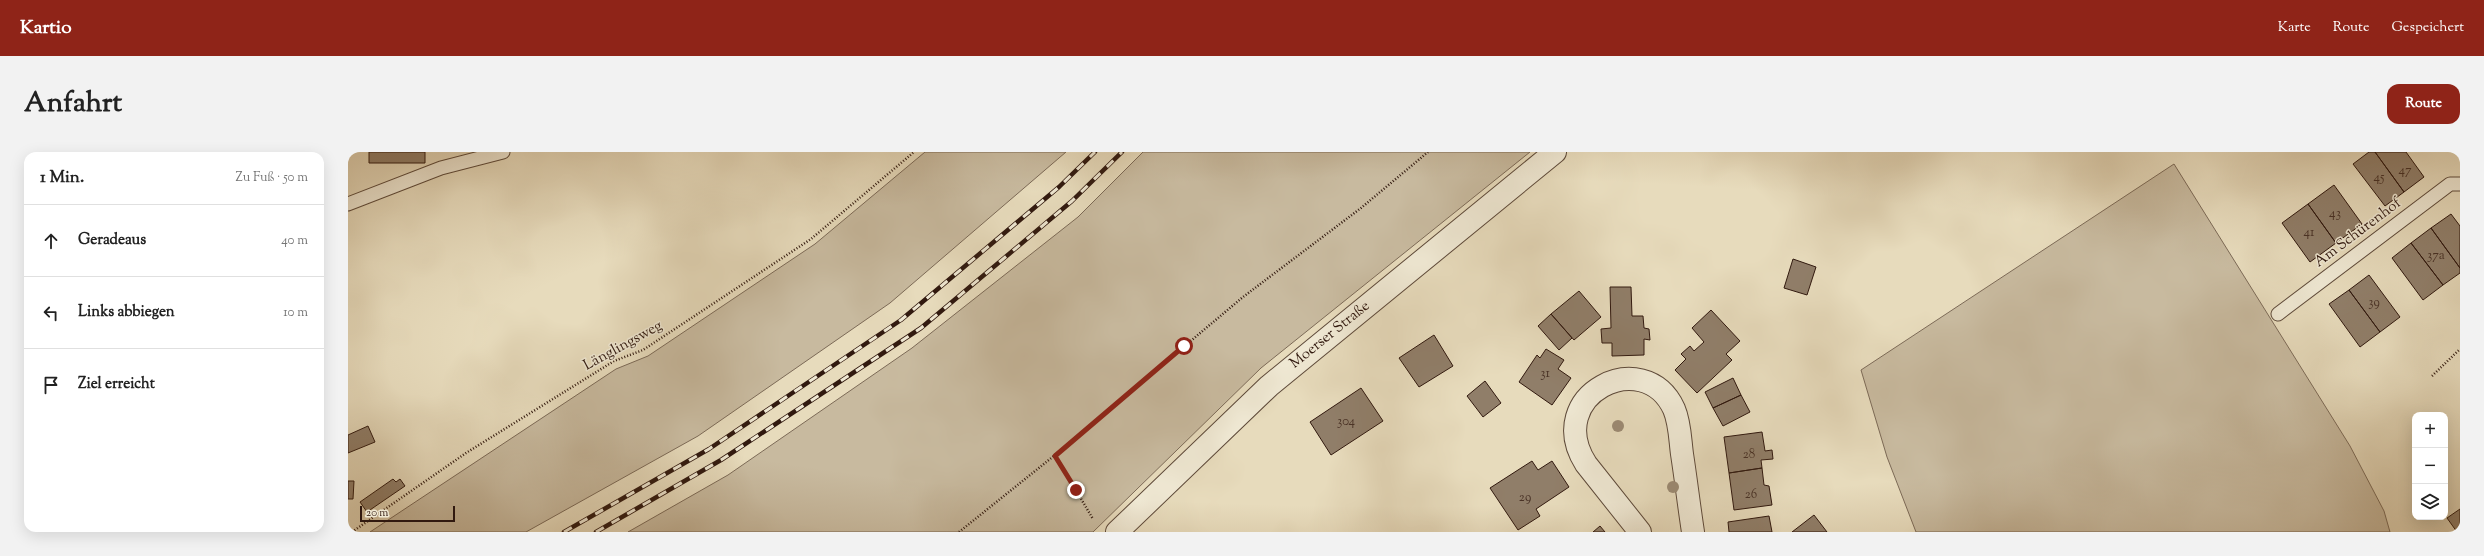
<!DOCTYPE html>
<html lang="de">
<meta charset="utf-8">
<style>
:root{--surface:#fff;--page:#f2f2f2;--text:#222;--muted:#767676;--line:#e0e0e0;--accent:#8f2418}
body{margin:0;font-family:"Sorts Mill Goudy",serif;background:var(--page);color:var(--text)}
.controls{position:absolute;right:12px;bottom:12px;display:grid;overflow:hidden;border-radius:8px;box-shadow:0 4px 16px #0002}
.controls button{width:36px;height:36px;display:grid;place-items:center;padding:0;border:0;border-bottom:1px solid var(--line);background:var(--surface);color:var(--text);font:20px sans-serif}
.scale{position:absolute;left:12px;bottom:10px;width:95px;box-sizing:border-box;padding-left:4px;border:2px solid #31190f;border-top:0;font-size:11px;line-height:14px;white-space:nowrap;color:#31190f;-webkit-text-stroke:3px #efe8d3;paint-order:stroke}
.stop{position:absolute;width:12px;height:12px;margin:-9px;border:3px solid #8f2418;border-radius:50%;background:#fff}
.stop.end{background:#8f2418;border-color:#fff;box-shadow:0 1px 4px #0008}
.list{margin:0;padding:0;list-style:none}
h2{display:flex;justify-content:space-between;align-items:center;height:52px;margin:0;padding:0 16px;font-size:17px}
h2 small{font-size:13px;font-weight:400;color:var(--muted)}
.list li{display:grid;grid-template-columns:26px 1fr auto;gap:12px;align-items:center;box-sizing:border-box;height:72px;padding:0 16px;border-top:1px solid var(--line)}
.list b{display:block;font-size:15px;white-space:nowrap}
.list em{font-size:13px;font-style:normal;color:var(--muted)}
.icon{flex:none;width:22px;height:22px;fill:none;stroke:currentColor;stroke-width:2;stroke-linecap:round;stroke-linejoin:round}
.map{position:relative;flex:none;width:2112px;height:380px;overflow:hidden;border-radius:12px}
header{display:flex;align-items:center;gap:24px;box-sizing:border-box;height:56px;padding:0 20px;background:var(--accent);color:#fff}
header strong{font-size:19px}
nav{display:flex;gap:22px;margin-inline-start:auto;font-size:14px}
.intro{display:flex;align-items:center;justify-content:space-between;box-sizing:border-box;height:96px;padding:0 24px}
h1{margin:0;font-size:28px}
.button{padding:10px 18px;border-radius:12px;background:var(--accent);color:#fff;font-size:14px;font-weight:700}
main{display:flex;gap:24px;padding:0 24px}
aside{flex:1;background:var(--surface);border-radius:12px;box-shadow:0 4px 16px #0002}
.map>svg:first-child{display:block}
.green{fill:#c8ba9f;stroke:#7c6a57}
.building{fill:#907e69;stroke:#31190f}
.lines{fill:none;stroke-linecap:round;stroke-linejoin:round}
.service-casing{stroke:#5e4a3a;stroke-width:15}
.minor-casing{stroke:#5e4a3a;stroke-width:24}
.tertiary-casing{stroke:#5e4a3a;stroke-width:24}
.path{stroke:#31190f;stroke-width:2.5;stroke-dasharray:1 2;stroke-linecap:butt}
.service{stroke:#efe8d3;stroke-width:13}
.minor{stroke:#efe8d3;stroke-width:22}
.tertiary{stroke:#efe8d3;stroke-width:22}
.rail-casing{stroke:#31190f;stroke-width:4.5}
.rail{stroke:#efe8d3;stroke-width:3;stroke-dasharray:9;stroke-linecap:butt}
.tree{fill:#9c8b74}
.route{stroke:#8f2418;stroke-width:5}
.labels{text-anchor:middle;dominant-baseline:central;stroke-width:3;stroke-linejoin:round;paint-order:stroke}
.number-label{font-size:13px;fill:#493226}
.street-label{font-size:15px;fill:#31190f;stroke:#efe8d3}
</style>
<header>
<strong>Kartio</strong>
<nav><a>Karte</a><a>Route</a><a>Gespeichert</a></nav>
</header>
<div class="intro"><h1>Anfahrt</h1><a class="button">Route</a></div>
<main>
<aside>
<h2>1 Min.<small>Zu Fuß · 50 m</small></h2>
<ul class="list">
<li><svg class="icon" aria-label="ahead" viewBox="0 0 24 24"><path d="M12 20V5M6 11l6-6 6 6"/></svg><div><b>Geradeaus</b></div><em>40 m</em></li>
<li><svg class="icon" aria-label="left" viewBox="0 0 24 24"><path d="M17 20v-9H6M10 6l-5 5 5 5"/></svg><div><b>Links abbiegen</b></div><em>10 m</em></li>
<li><svg class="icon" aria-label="arrive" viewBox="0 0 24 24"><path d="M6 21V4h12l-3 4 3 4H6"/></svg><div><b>Ziel erreicht</b></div></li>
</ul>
</aside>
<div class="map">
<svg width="2112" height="380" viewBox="0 0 2112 380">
<rect width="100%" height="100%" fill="#e7dbbc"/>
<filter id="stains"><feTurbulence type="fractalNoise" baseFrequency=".005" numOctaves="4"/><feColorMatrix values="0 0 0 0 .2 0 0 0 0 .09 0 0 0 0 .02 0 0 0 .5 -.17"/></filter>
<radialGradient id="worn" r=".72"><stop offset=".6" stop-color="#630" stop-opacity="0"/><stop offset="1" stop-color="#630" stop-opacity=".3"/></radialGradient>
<path class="green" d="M577,0H718L542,151L350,284L178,380H22L268,217L300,204L467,92Z
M795,0H1182L913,216L745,380H280L380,323L564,196L730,65Z
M1826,12L2002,294L2036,359L2042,380H1568L1539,305L1513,218Z"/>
<path class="building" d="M21,0H77V11H21Z
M2021,0H2027L2056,40L2037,54L2005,12Z
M2027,0H2058L2076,25L2056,40Z
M1986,33L2014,72L1988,91L1960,52Z
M1960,52L1988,91L1962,110L1934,71Z
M2103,62L2112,74V116L2083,76Z
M2083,76L2112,116V121L2095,133L2063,91Z
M2063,91L2095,133L2075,148L2044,106Z
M1445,107L1468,115L1459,143L1436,136Z
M2021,123L2052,165L2032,180L2001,138Z
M1262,135H1283L1284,164H1295L1296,176L1301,177L1302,188L1296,187V203L1264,204V191H1254L1253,177L1263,176Z
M2001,138L2032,180L2012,195L1981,152Z
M1231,139L1253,165L1226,188L1203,162Z
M1363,158L1392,189L1378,202L1384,208L1349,241L1327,218L1338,207L1333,202L1342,194L1346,199L1356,190L1344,176Z
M1203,162L1224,186L1211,198L1190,174Z
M1086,183L1105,214L1071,235L1051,206Z
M1198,197L1216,208L1210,217L1223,226L1204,253L1171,230L1189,203L1192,206Z
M1385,226L1393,243L1365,256L1357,240Z
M1137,229L1153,251L1135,265L1119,244Z
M1013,236L1035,269L983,303L962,270Z
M1393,243L1402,260L1375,274L1365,256Z
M20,274L27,290L0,301V283Z
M1414,280L1417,299L1424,298L1425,307L1413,308L1414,316L1381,321L1376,285Z
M1184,309L1190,318L1204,309L1221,335L1188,357L1192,364L1170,378L1142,336Z
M1414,316L1416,333L1421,334L1424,353L1386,358L1381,321Z
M45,327L48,330L52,327L57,334L19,360L12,350Z
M0,329H6L5,347H0Z
M2112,357V380H2109L2099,366Z
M1466,363L1479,380H1444Z
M1421,364L1424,380H1381L1380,370Z
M1252,374L1257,380H1245Z"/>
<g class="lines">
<defs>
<path id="service" d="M0,52L93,16L155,0
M1930,162L2102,32H2112"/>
<path id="minor" d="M1292,380L1238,312C1194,243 1296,192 1326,257C1332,271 1332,287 1334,302C1338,328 1341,354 1345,380"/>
<path id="tertiary" d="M769,380L921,234L1207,0"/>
</defs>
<use href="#service" class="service-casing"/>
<use href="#minor" class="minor-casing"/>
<use href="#tertiary" class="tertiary-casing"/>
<path class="path" d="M2084,224L2112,197
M707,303L745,367
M4,380L118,301L266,209L295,198L463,87L566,0
M611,380L707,303L895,145L1013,56L1080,0"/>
<use href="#service" class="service"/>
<use href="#minor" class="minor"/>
<use href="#tertiary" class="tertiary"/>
<defs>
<path id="rail" d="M216,380L361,297L553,168L711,35L747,0
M248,380L373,308L573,176L724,49L774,0"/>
</defs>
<use href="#rail" class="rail-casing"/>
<use href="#rail" class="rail"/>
</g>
<g class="tree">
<circle cx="1270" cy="274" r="6"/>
<circle cx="1325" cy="335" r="6"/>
</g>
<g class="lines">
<path class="route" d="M728,338L707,304L836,194"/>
</g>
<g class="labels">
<g class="number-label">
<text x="2057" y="19">47</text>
<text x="2031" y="26">45</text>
<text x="1987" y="62">43</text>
<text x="1961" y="81">41</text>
<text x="2088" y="104">37a</text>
<text x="2026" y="151">39</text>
<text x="1197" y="222">31</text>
<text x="998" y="270">304</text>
<text x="1401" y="303">28</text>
<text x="1403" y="343">26</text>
<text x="1177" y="346">29</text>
</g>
<g class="street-label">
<text transform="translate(2010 81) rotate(-37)">Am Schürenhof</text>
<text transform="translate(982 183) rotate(-39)">Moerser Straße</text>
<text transform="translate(275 194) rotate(-29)">Länglingsweg</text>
</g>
</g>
<rect width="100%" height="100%" filter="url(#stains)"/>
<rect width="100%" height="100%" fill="url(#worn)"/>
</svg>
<div class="controls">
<button>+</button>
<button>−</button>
<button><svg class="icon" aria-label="layers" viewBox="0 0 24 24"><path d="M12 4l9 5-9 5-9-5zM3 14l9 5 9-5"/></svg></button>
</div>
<div class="scale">20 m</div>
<div class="stop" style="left:836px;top:194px"></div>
<div class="stop end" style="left:728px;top:338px"></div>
</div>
</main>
